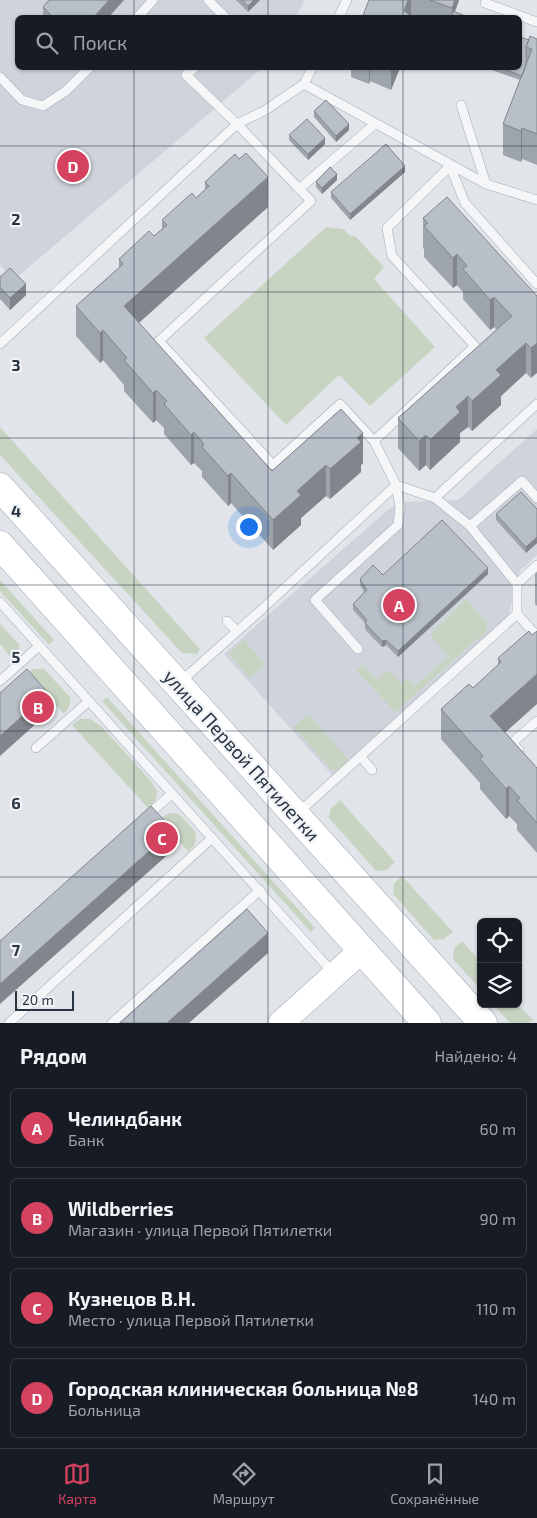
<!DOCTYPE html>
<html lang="ru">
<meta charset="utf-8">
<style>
:root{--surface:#171b24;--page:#20242c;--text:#f1f3f6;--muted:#9ea1a6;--line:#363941;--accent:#d44260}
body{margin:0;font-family:"Exo 2",sans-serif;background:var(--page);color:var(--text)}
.controls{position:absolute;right:15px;bottom:15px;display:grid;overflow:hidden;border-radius:8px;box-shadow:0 1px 4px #0004}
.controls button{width:45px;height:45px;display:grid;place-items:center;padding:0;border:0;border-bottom:1px solid var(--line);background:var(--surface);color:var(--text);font:25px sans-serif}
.scale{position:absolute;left:15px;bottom:12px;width:59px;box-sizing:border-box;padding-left:5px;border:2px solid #293443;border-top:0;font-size:14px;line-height:18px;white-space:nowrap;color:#293443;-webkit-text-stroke:4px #f1f4f7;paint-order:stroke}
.you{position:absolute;left:248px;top:526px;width:18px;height:18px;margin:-12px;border:4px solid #fff;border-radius:50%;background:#1a73e8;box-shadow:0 0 0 8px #1a73e833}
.badge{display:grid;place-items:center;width:32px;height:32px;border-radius:50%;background:var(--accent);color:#fff;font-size:16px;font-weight:700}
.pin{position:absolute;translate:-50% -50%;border:2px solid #fff;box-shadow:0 1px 5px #0006}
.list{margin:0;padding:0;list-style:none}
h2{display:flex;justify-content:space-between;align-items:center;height:65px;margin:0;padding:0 20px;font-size:21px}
h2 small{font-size:16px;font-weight:400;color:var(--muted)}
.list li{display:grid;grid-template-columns:32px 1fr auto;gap:15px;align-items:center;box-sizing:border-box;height:80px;margin:0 10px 10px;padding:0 10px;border:1px solid var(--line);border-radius:8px}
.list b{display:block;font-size:19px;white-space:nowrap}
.list p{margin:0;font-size:16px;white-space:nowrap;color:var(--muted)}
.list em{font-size:16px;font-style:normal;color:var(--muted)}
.icon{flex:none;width:28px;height:28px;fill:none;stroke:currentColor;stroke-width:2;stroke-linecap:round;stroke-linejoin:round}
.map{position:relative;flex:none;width:537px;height:1023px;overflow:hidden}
.search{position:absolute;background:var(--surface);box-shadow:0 1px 4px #0004;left:15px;right:15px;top:15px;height:55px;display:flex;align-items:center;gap:12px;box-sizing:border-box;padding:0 18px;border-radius:8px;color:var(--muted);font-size:19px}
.sheet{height:425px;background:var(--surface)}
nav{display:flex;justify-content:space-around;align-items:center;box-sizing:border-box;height:70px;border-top:1px solid var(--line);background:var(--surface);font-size:14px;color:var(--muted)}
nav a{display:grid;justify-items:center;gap:2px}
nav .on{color:var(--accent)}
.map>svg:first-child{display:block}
.built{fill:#cfd4dc}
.green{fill:#c8d4c2}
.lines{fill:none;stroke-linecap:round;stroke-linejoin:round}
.lane-casing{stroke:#a6acb5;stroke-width:10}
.secondary-casing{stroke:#a6acb5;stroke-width:26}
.primary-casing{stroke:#a0aab6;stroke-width:29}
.lane{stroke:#f4f6f8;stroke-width:9}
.secondary{stroke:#fff;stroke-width:25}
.primary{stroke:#fff;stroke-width:28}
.wall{fill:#9ea4ac}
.shaded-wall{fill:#81868c}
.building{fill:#b8bfc8;stroke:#81868c}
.grid{fill:none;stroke:#293443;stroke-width:1;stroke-opacity:0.55}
.labels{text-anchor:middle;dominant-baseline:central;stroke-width:4.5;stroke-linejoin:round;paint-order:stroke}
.street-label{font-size:19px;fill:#293443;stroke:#f1f4f7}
.grid-label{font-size:16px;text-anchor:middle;font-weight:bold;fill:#293443;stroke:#f1f4f7;stroke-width:4.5;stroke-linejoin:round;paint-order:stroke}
</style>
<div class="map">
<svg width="537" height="1023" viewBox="0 0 537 1023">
<rect width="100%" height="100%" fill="#e1e5ea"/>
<path class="built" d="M0,0H304V1L296,17L18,18V68H262L14,280L0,265Z
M537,429V555L520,571L508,617L333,776L224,654L390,508L407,502L458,500Z"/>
<path class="green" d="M326,227L343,229L351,236H355L384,267L374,279L435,347L370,406L339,375L286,425L204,338Z
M0,427L200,649L197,654L182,653L0,455Z
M0,580L54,640L49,645L0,591Z
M466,599L487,623V631L452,661L430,635Z
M0,624L19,644L20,656L15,662L0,644Z
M244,640L265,664L250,678L229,654Z
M448,657L452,662L395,712L356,670L363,664L377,680L389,670L401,683L407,678L415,686Z
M33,669H44L71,698L68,709L64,714L27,674Z
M107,697L315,928L311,932L102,701Z
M309,714L347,758V764L339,771L332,770L293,727Z
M80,719H90L101,726L151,781L157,791L156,800L148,808L72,725Z
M340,800L395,862L387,870L376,871L329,818L331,808Z
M171,813L179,814L195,831L196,840L194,846L188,851L159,820L165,815Z
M402,876L453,932L444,939L434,940L393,894L394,883Z
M462,941L481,962V990L453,959L454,948Z
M493,1004H518L533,1020L529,1023H510Z"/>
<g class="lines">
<defs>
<path id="lane" d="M208,0L226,18
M485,3L537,22
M137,18L153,0
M338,18L347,0
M194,68L186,75L237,124L311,201L159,341L273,465L340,404L374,441L396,485L435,498L470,526L517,584V614L537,636
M0,77L22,100L43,106L66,91L89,68
M304,84L486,184L537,200
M461,105L486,184
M299,189L375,124
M0,344L237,124L264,111L304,84L312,68
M374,441L475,346L392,256L387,228L450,166L465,203L537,284
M435,498L537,404
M470,526L522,481L537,498
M517,584L537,565
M0,602L334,974
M227,621L237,631
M0,681L39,646
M179,683L260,611L396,485L400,507L398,525L315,600L358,649
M36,748L89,701
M519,750L512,743L537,721
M361,757L372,770
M298,813L517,614
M145,817L172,794
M9,1023L212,838
M112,1023L260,890"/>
<path id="secondary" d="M281,1023L362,950"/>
<path id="primary" d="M0,487L483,1023
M0,545L427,1023"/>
</defs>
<use href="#lane" class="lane-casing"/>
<use href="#secondary" class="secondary-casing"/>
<use href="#primary" class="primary-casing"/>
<use href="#lane" class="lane"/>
<use href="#secondary" class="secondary"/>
<use href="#primary" class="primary"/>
</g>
<path class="wall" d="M236,0H260L248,12Z
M369,0H459L455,12L470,18H362Z
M43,7L108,18H43Z
M537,39V165L522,159L521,162L503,155V124L520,80L486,68H520L529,40Z
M351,68H400L391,90L370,81L369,84L351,77Z
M314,111L349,130L336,142L314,117Z
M289,135L325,144L308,160L289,140Z
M405,172L350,220L331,198V192Z
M337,180L322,194L316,187V182Z
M205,182L268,207L139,323L272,471L341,409L363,463L361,465V472L330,499L326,496L301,518V525L273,550L231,503L228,506L202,477V471L194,463L191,465L164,434V428L156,420L153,423L124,391V385L103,360L100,363L76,336V306L119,268V259L154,236L162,229V220L196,198L205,190Z
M423,218L537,296L531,378L526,373L501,396V405L472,431L468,427L460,433V442L430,470L426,465L419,471L398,448V418L497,330L494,327L490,330L463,299V292L457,285L453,288L424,257V249L423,248Z
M0,277L26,295L10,310L0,299Z
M537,509V543L526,553L496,520V514Z
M537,572V606L535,604V574Z
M488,574L398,657L386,645L382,647L374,639L365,629V623L353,610V604L364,592L360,585V579L383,575Z
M529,631L505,732L537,768V853L517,830V824L509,816L506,819L480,789V783L441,739V709L473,688L498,665V658Z"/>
<path class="shaded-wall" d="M109,0H124L108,18H93Z
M254,0H260L248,12V6Z
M408,0H411V18H404V11Z
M449,0H459L455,11V18H452V8Z
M369,68H370V81L369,84Z
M391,68H400L391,90Z
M349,124V130L336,142V136Z
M522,128V159L521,162V131Z
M325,138V144L308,160V154Z
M405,166V172L350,220V214Z
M337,174V180L322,194V188Z
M268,177V207L124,336V306Z
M457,254V285L453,288V258Z
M26,284V295L10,310V298Z
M494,297V327L490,330V300Z
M103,330V360L100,363V333Z
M526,343V373L501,396V405L472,431V401L496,370Z
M537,343V373L531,378V348Z
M156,390V420L153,423V393Z
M468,396V427L460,433V442L430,470V440L456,407Z
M194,432V463L191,465V435Z
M363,433V463L361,465V472L330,499V469L357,438Z
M426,435V465L419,471V441Z
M326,465V496L301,518V525L273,550V520L297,491Z
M231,473V503L228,506V476Z
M537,537V543L526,553V547Z
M488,568V574L398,657V651Z
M386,640V645L382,647V641Z
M537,674V704L490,746V716Z
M48,693V713L0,756V736Z
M509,786V816L506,819V789Z
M173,830V850L0,1004V984Z
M268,933V953L189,1023H167Z"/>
<path class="building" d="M49,0H109L93,18H54L43,7Z
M242,0H254L248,6Z
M369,0H408L404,11L409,14L407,18H362Z
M430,0H455L452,8Z
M453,11L470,18H452Z
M530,36L537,39V134L522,128L521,131L503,124L532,49L526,47Z
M520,37L529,40L526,47V65L522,76L501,68H520Z
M326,100L349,124L336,136L314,111Z
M307,119L325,138L308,154L289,135Z
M386,144L405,166L350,214L331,192Z
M246,153L268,177L124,306L272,471L341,409L363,433L357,438L361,442L330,469L326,465L297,491L301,495L273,520L231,473L228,476L202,447L204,444L194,432L191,435L164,404L167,401L156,390L153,393L124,360L127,358L103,330L100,333L76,306L123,264L119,259L149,231L154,236L167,225L162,220L192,193L196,198L209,186L205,182L235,154L239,159Z
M330,167L337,174L322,188L316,182Z
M447,197L537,296V343L531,348L526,343L496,370L501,375L472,401L468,396L456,407L460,412L430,440L426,435L419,441L398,418L512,316L494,297L490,300L463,269L467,266L457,254L453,258L424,226L428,223L423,218Z
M10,268L26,284L10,298L0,287V277Z
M521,492L537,509V537L526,547L496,514Z
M442,520L488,568L398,651L386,640L382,641L374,633L365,623L367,620L353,604L367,590L360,579L373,565L383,575Z
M529,631L532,635L537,631V674L490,716L537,768V823L517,800L520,798L509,786L506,789L480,759L483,756L441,709L469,684L473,688L501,662L498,658Z
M27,669L48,693L0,736V693Z
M151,806L173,830L0,984V941Z
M247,909L268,933L167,1023H120Z"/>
<path class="grid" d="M134,0V18M268,0V18M403,0V18M134,68V1023M268,68V1023M403,68V1023M0,146H537M0,292H537M0,438H537M0,585H537M0,731H537M0,877H537"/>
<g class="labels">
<g class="street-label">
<text transform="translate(242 755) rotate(48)">улица Первой Пятилетки</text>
</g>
</g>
<g class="grid-label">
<text x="16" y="225">2</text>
<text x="16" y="371">3</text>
<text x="16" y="517">4</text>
<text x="16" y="663">5</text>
<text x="16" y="809">6</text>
<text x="16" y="956">7</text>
</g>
</svg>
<div class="controls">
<button><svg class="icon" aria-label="locate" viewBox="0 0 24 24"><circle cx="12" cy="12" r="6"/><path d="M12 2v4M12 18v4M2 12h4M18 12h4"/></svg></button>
<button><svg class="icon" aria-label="layers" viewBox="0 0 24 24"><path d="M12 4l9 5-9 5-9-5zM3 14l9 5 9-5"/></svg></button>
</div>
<div class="scale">20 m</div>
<div class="you"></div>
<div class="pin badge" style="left:399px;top:605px">A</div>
<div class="pin badge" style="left:38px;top:707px">B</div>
<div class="pin badge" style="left:162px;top:838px">C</div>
<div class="pin badge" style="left:73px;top:166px">D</div>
<div class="search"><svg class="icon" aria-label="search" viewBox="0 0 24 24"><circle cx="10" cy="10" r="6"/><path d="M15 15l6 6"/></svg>Поиск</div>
</div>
<section class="sheet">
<h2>Рядом<small>Найдено: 4</small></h2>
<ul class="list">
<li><span class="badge">A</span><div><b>Челиндбанк</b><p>Банк</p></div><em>60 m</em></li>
<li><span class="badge">B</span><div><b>Wildberries</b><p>Магазин · улица Первой Пятилетки</p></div><em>90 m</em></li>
<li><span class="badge">C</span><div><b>Кузнецов В.Н.</b><p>Место · улица Первой Пятилетки</p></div><em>110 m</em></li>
<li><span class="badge">D</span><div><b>Городская клиническая больница №8</b><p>Больница</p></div><em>140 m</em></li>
</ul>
</section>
<nav>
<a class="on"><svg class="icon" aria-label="map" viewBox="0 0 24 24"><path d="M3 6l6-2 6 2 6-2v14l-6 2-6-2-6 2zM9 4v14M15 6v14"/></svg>Карта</a>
<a><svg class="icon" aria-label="directions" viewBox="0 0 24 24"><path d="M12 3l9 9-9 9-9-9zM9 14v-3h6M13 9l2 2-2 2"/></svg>Маршрут</a>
<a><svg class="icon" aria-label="saved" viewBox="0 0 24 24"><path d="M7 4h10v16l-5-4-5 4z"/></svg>Сохранённые</a>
</nav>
